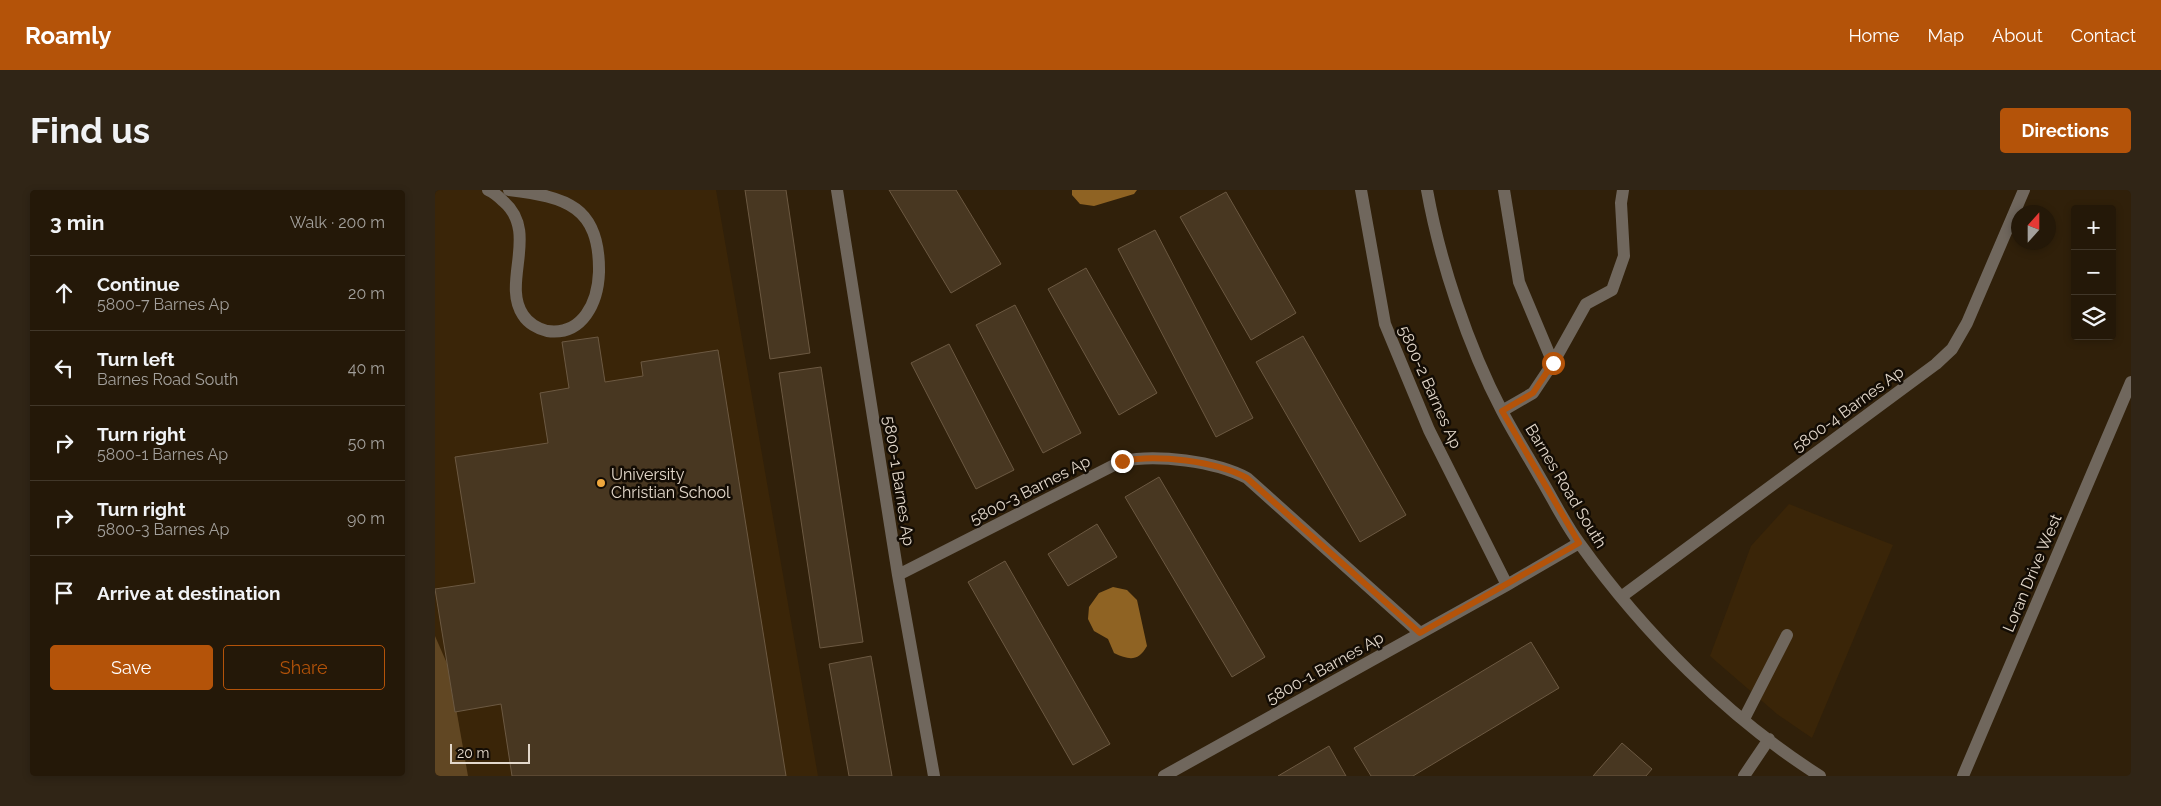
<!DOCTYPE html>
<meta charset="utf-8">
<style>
:root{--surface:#241808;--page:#302516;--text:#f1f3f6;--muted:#a3a09c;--line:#413729;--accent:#b45309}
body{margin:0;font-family:Raleway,sans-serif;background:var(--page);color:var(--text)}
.controls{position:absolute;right:15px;top:15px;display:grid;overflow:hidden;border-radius:5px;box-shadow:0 2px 8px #0003}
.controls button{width:45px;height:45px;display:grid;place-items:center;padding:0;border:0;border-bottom:1px solid var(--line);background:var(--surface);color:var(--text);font:25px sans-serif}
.compass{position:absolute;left:1576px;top:15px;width:45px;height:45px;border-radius:50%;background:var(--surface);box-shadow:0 2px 8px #0003;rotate:21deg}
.scale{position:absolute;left:15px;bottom:12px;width:80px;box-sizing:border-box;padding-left:5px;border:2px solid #e3d8cb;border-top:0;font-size:14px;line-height:18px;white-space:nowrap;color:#e3d8cb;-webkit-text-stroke:4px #130c04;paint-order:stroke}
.stop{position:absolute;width:15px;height:15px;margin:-11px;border:4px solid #b45309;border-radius:50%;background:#fff}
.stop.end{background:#b45309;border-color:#fff;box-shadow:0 1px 5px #0008}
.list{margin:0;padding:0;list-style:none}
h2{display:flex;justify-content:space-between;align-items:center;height:65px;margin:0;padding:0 20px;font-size:21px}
h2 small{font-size:16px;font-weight:400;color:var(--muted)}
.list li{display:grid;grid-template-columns:32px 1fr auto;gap:15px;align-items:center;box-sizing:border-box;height:75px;padding:0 20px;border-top:1px solid var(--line)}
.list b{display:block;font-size:19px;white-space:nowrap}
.list p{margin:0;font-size:16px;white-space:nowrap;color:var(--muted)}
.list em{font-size:16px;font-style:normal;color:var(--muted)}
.actions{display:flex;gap:10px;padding:15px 20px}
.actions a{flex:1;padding:11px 0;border:1px solid var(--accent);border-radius:5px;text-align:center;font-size:18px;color:var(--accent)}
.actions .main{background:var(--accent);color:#fff}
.icon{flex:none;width:28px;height:28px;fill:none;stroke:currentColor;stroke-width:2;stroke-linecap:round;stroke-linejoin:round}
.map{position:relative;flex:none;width:1696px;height:586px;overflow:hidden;border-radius:5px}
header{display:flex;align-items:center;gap:30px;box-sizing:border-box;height:70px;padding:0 25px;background:var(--accent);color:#fff}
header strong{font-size:24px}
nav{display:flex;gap:28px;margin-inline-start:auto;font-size:18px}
.intro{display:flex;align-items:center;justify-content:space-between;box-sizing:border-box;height:120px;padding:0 30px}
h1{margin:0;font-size:35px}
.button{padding:12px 22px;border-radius:5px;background:var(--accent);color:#fff;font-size:18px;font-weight:700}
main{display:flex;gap:30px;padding:0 30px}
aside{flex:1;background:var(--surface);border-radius:5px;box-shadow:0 2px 8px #0003}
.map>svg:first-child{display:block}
.built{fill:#3a2508}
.green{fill:#614723}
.water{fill:#8f6323}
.building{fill:#483721;stroke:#6c5942}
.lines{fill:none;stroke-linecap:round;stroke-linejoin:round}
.minor{stroke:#70675d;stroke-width:12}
.route{stroke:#b45309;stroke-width:6}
.poi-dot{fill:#efa73d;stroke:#130c04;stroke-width:2}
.labels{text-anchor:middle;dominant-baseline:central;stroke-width:5;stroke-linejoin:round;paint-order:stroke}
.street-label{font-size:16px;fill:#e3d8cb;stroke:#130c04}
.poi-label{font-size:16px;fill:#e3d8cb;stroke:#130c04;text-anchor:start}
</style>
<header>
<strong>Roamly</strong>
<nav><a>Home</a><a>Map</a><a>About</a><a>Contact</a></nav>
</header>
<div class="intro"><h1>Find us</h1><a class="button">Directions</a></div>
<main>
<aside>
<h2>3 min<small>Walk · 200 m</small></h2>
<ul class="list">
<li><svg class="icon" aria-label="ahead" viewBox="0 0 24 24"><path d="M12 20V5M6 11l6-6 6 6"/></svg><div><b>Continue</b><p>5800-7 Barnes Ap</p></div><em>20 m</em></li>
<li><svg class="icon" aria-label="left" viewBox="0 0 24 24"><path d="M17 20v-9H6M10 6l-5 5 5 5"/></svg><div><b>Turn left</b><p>Barnes Road South</p></div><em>40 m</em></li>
<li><svg class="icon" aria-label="right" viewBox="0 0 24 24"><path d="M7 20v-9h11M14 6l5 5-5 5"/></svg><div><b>Turn right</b><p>5800-1 Barnes Ap</p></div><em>50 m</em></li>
<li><svg class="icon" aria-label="right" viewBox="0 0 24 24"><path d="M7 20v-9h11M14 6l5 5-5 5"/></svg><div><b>Turn right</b><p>5800-3 Barnes Ap</p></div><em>90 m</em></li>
<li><svg class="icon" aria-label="arrive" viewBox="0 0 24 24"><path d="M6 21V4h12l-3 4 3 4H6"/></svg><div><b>Arrive at destination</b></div></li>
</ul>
<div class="actions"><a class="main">Save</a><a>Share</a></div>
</aside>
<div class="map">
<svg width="1696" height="586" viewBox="0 0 1696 586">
<rect width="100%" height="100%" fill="#30200a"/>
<path class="built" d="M0,0H281L383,586H0Z
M1354,314L1458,355L1377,548L1342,524L1275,466L1316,356Z"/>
<path class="green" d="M0,446L14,478L33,586H0Z"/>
<path class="water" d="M637,0H702L699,4L659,16L645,14L637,5Z
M678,397L692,400L702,410L712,456C703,472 694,470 679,463L673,449L659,441L653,429L654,417L664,403Z"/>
<path class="building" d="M310,0H351L375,163L335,169Z
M454,0H521L566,74L516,103Z
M791,2L861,123L816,150L745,27Z
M720,40L818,228L781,247L683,59Z
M651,78L722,203L684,225L613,99Z
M580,115L646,243L608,263L541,135Z
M868,146L971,325L925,352L821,172Z
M163,147L170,192L208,186L206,172L283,160L351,586H77L66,514L20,522L0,399L40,393L20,267L113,253L105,203L134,198L127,152Z
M514,154L579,280L541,299L476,173Z
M386,177L428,452L385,458L344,183Z
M724,287L830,467L797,487L690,307Z
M662,334L682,367L633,396L613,364Z
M570,371L675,554L638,575L533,392Z
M1096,452L1124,498L978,586H936L919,558Z
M436,466L457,586H414L394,474Z
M1187,553L1217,579L1211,586H1158Z
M894,556L911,586H843Z"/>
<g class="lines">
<path class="minor" d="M53,0C59,2 63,6 68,11C105,42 66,93 88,125C93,133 103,139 112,141C148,146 163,112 164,82C165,16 131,7 74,0
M402,0L463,385L499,586
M926,0L950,134L994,240L1072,395
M992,0C1005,72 1033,156 1067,221C1079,244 1093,266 1106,289C1119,311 1130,334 1145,354C1208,442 1293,528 1385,586
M1069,0L1084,92L1118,173
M1067,221L1098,203L1118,173L1151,114L1177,100L1189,66L1186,13L1188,0
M463,385L687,271C722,264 780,271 812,288L985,443
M1186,407L1501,174L1517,159L1532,133L1589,0
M1309,529L1352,445
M729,586L1072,395L1144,353
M1309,586L1334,549
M1528,586L1696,192"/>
</g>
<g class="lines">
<path class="route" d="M687,271C722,264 781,271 812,288L985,443L1144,353L1067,221L1098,203L1118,173"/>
</g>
<circle class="poi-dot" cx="166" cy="293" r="5"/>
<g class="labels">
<g class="street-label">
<text transform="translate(995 197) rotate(66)">5800-2 Barnes Ap</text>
<text transform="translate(1413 219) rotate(-36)">5800-4 Barnes Ap</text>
<text transform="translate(464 291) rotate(81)">5800-1 Barnes Ap</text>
<text transform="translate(1131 296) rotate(59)">Barnes Road South</text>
<text transform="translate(595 300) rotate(-27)">5800-3 Barnes Ap</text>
<text transform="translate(1597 383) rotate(-67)">Loran Drive West</text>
<text transform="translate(890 478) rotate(-29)">5800-1 Barnes Ap</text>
</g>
<g class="poi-label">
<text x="176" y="284">University<tspan x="176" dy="18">Christian School</tspan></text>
</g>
</g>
</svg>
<div class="controls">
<button>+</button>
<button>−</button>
<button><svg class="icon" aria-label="layers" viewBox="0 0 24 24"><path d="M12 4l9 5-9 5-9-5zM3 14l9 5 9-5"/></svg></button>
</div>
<svg class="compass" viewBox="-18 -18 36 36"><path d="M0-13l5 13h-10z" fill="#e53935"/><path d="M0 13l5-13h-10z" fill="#a3a09c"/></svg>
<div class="scale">20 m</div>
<div class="stop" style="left:1118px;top:173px"></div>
<div class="stop end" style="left:687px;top:271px"></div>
</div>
</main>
